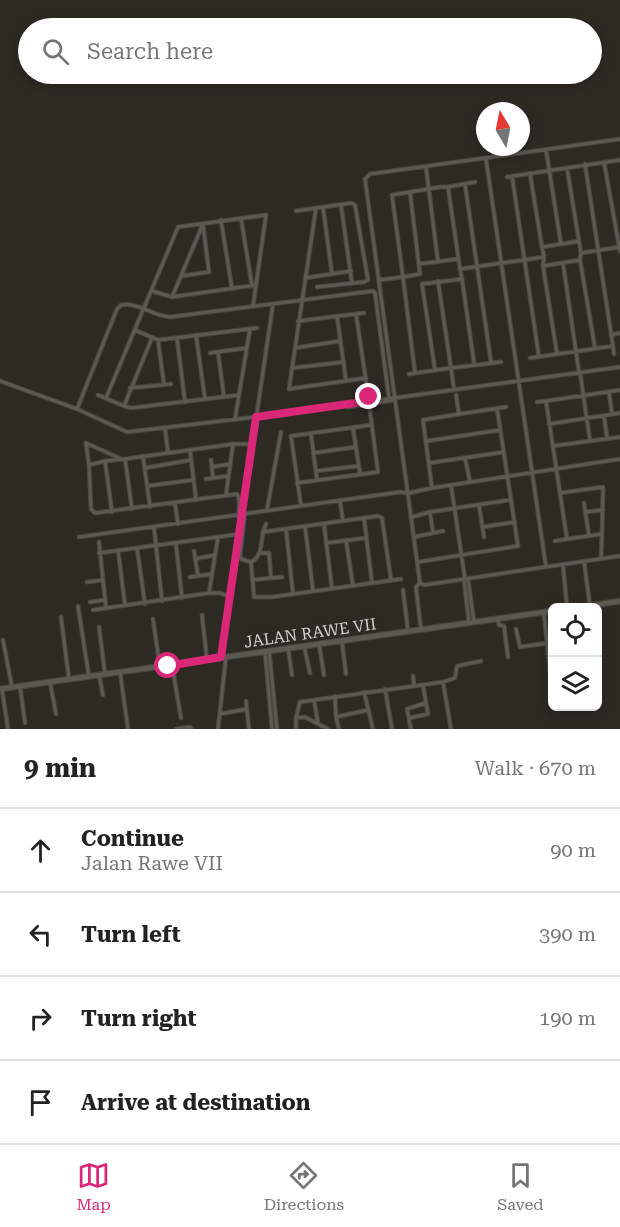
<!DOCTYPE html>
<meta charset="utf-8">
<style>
:root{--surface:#fff;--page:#f6f6f6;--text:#222;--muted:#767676;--line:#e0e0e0;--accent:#db2777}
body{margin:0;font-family:"Roboto Serif",serif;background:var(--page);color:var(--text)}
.controls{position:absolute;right:18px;bottom:18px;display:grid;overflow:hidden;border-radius:9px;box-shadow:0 3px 9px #0003}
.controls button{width:54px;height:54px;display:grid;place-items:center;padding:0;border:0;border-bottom:2px solid var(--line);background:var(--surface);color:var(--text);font:30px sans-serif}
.compass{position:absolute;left:476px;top:102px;width:54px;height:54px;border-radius:50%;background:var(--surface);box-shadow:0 3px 9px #0003;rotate:350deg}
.stop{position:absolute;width:18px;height:18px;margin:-14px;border:4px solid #db2777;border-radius:50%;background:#fff}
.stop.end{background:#db2777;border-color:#fff;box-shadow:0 2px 6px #0008}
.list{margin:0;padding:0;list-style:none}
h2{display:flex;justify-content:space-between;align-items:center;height:78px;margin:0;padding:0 24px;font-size:26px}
h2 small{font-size:20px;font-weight:400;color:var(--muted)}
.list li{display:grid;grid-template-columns:39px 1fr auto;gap:18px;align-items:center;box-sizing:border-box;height:84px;padding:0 24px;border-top:2px solid var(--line)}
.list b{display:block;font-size:22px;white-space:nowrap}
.list p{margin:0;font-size:20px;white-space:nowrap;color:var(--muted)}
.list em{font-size:20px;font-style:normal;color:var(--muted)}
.icon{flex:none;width:33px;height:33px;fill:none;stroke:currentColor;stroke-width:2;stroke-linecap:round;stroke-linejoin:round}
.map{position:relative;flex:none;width:620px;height:729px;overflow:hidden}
.search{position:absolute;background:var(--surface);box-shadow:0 3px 9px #0003;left:18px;right:18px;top:18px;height:66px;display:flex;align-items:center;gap:15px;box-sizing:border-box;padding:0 21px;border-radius:33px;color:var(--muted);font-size:22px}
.sheet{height:414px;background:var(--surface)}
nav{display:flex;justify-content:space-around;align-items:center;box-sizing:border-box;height:84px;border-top:2px solid var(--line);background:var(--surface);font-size:16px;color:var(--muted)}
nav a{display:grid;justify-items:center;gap:3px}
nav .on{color:var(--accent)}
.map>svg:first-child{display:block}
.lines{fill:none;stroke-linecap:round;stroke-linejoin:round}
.street-casing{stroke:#47453f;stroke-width:5}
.secondary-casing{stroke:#47453f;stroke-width:7}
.street{stroke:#5c5952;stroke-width:3}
.secondary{stroke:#5c5952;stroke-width:4.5}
.route{stroke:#db2777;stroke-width:8}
.labels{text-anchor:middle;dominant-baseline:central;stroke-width:6;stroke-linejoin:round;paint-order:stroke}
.street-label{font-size:16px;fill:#d5d3cf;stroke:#2d2a24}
</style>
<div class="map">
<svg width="620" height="729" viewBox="0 0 620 729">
<rect width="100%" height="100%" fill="#2d2a24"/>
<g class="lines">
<defs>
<path id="street" d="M620,139L370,174L365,179L420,583L424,585L620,556
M486,159L546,567
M604,162L620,251
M426,167L438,262
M530,174L542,247
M512,176L539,357
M507,177L620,160
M465,184L491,362
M448,187L475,182
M410,192L420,274L403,277L415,373
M341,205L352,283
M323,207L332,274
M316,208L289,389L366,378
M296,211L351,203L355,205L368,280L364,282L317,287
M241,218L252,286
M221,220L232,289
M579,241L581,253
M562,244L579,241L567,168
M544,256L542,247L561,244L546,150
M580,260L595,348
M563,263L579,372
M419,264L458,259
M543,266L557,354
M181,276L209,272L203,225
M305,278L351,271
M462,279L474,363
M379,280L403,277L392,195L440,187H448L460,269
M438,281L451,368L501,362
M152,291L172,297L256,285
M172,297L203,224
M356,314L369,401
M337,316L346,381
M298,321L364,313
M135,330L158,340L257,328
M196,335L205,399
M611,335L620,333
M152,338L124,406L131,408L239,395
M177,338L185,402
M158,340L164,385
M613,346L614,354
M295,348L340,341
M218,352L224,397
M210,353L246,348
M530,358L613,346L585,164
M292,368L344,362
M435,370L422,284L462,279L460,269L544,257L543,266L580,260L581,253L620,247
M580,372L590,441
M409,374L451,368L454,389
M0,381L77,409L127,432L256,417L620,367
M130,388L171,384
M609,392L612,414
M98,395L124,406
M106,398L178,227L266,215L253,306
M537,402L546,401
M369,404L395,400
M77,409L117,309L121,305C138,302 153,316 170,317L373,291L375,293L389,398
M459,414L506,407
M604,416L607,438
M235,419L250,329
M549,424L620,413
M165,428L168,453
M353,428L360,474
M311,434L317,480
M427,441L500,430
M553,446L620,437
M190,450L196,500
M313,453L356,447
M143,456L150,507
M465,458L470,482
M125,459L233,444H252
M211,460L213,478
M105,461L89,465L91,509L95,513L237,494L239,498V514
M429,463L504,452
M89,465L86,443L119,458
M212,467L230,464
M145,468L191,460
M316,471L358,466
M206,479L228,476
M297,483L378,472L369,404L348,407L346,404
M451,485L465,579
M147,486L193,480
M432,488L423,420L459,414L456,395
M560,493L603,487L602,534L567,539L546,401L620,390
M226,495L233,444
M340,501L343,521
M175,503L178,524
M584,503L589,536
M479,505L484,537
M301,506L291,436L371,425
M267,510L281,432
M112,512L105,461L125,459L132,509
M430,512L433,533
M585,512L603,510
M245,513L240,556L241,559L251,562L254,597H272L401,579
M412,517L430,512L510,500
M364,518L372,583
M324,524L332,589
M305,526L313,591
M154,527L162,601
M482,527L515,522
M286,529L293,594
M263,532L266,524
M79,537L400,492L409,493L432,488L620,459
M218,537L239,534
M414,537L443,531
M346,540L353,586
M555,541L567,539
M99,542L106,608
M326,543L366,538
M176,544L182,598
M137,548L145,604
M118,550L125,605
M194,551L198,576
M601,558L602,534
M195,559L215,555
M584,561L590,606
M251,562C262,557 261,543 263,532L378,516L382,518L391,580
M418,562L518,546L497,408
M563,565L567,608
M190,577L212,574
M272,578L282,577
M468,579L474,622
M252,580L271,578L269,553H259
M464,580L469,623
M87,582L103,580
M420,583L416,587L421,630
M403,590L408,631
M209,593H220L230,597
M90,602L105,600
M78,606L89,677
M93,610L209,593L218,537L99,553
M544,613L552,691
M202,615L207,660
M61,617L69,679
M153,619L160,667
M498,619L499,625L504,626L508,657
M99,627L105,674
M516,629L520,647L548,643
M3,640L12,687
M342,642L346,674
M319,644L324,675
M304,646L310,673
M288,648L292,675
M269,650L277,729
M265,651L272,729
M221,657L273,304
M172,665L181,718
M120,672L128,729
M99,675L103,695
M413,676L414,686
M50,682L56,714
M443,682L451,729
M20,686L25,723
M2,689L8,729
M385,689L392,729
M364,692L373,729
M335,696L336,717L368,710
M314,700L318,723
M246,701L249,729
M220,714L247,709
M336,717L339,729
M297,718L305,717L328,729
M409,718L428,714L426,703
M176,729L190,727L192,729
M218,729L226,657
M296,729V718L300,702L443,682L455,678L457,666L481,661
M411,729L407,709L426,703L423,685"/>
<path id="secondary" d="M577,608L620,601
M0,689L552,611"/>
</defs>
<use href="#street" class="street-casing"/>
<use href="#secondary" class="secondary-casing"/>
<use href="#street" class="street"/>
<use href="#secondary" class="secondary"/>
</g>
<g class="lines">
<path class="route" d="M168,666L221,657L256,417L369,401V397"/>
</g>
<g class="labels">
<g class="street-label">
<text transform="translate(310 633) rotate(-8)">JALAN RAWE VII</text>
</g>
</g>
</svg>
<div class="controls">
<button><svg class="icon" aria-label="locate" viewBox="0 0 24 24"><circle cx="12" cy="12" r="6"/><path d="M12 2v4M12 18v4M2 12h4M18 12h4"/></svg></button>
<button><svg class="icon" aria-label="layers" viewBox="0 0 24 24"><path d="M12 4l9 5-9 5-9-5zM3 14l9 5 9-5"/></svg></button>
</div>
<svg class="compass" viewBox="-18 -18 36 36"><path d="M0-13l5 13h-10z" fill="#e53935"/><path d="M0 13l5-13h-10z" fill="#767676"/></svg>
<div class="stop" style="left:168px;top:666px"></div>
<div class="stop end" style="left:369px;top:397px"></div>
<div class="search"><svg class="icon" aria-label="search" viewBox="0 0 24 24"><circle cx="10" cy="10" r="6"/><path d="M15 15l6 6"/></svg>Search here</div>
</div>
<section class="sheet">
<h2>9 min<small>Walk · 670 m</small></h2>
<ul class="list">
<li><svg class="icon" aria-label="ahead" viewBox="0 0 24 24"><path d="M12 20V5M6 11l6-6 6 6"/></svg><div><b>Continue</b><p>Jalan Rawe VII</p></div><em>90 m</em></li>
<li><svg class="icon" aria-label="left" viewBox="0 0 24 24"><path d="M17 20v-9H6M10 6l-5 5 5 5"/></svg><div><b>Turn left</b></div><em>390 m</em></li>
<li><svg class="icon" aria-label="right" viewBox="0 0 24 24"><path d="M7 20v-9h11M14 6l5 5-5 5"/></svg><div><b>Turn right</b></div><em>190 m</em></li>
<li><svg class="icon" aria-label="arrive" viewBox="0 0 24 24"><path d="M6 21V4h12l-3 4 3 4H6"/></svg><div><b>Arrive at destination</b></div></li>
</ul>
</section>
<nav>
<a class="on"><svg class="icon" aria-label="map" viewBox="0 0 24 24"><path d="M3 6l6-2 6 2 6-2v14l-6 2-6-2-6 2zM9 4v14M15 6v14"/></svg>Map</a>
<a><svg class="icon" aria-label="directions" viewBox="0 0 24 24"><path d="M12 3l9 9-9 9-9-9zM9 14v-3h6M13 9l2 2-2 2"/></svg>Directions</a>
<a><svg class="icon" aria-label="saved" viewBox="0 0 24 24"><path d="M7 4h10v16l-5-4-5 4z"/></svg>Saved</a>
</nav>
